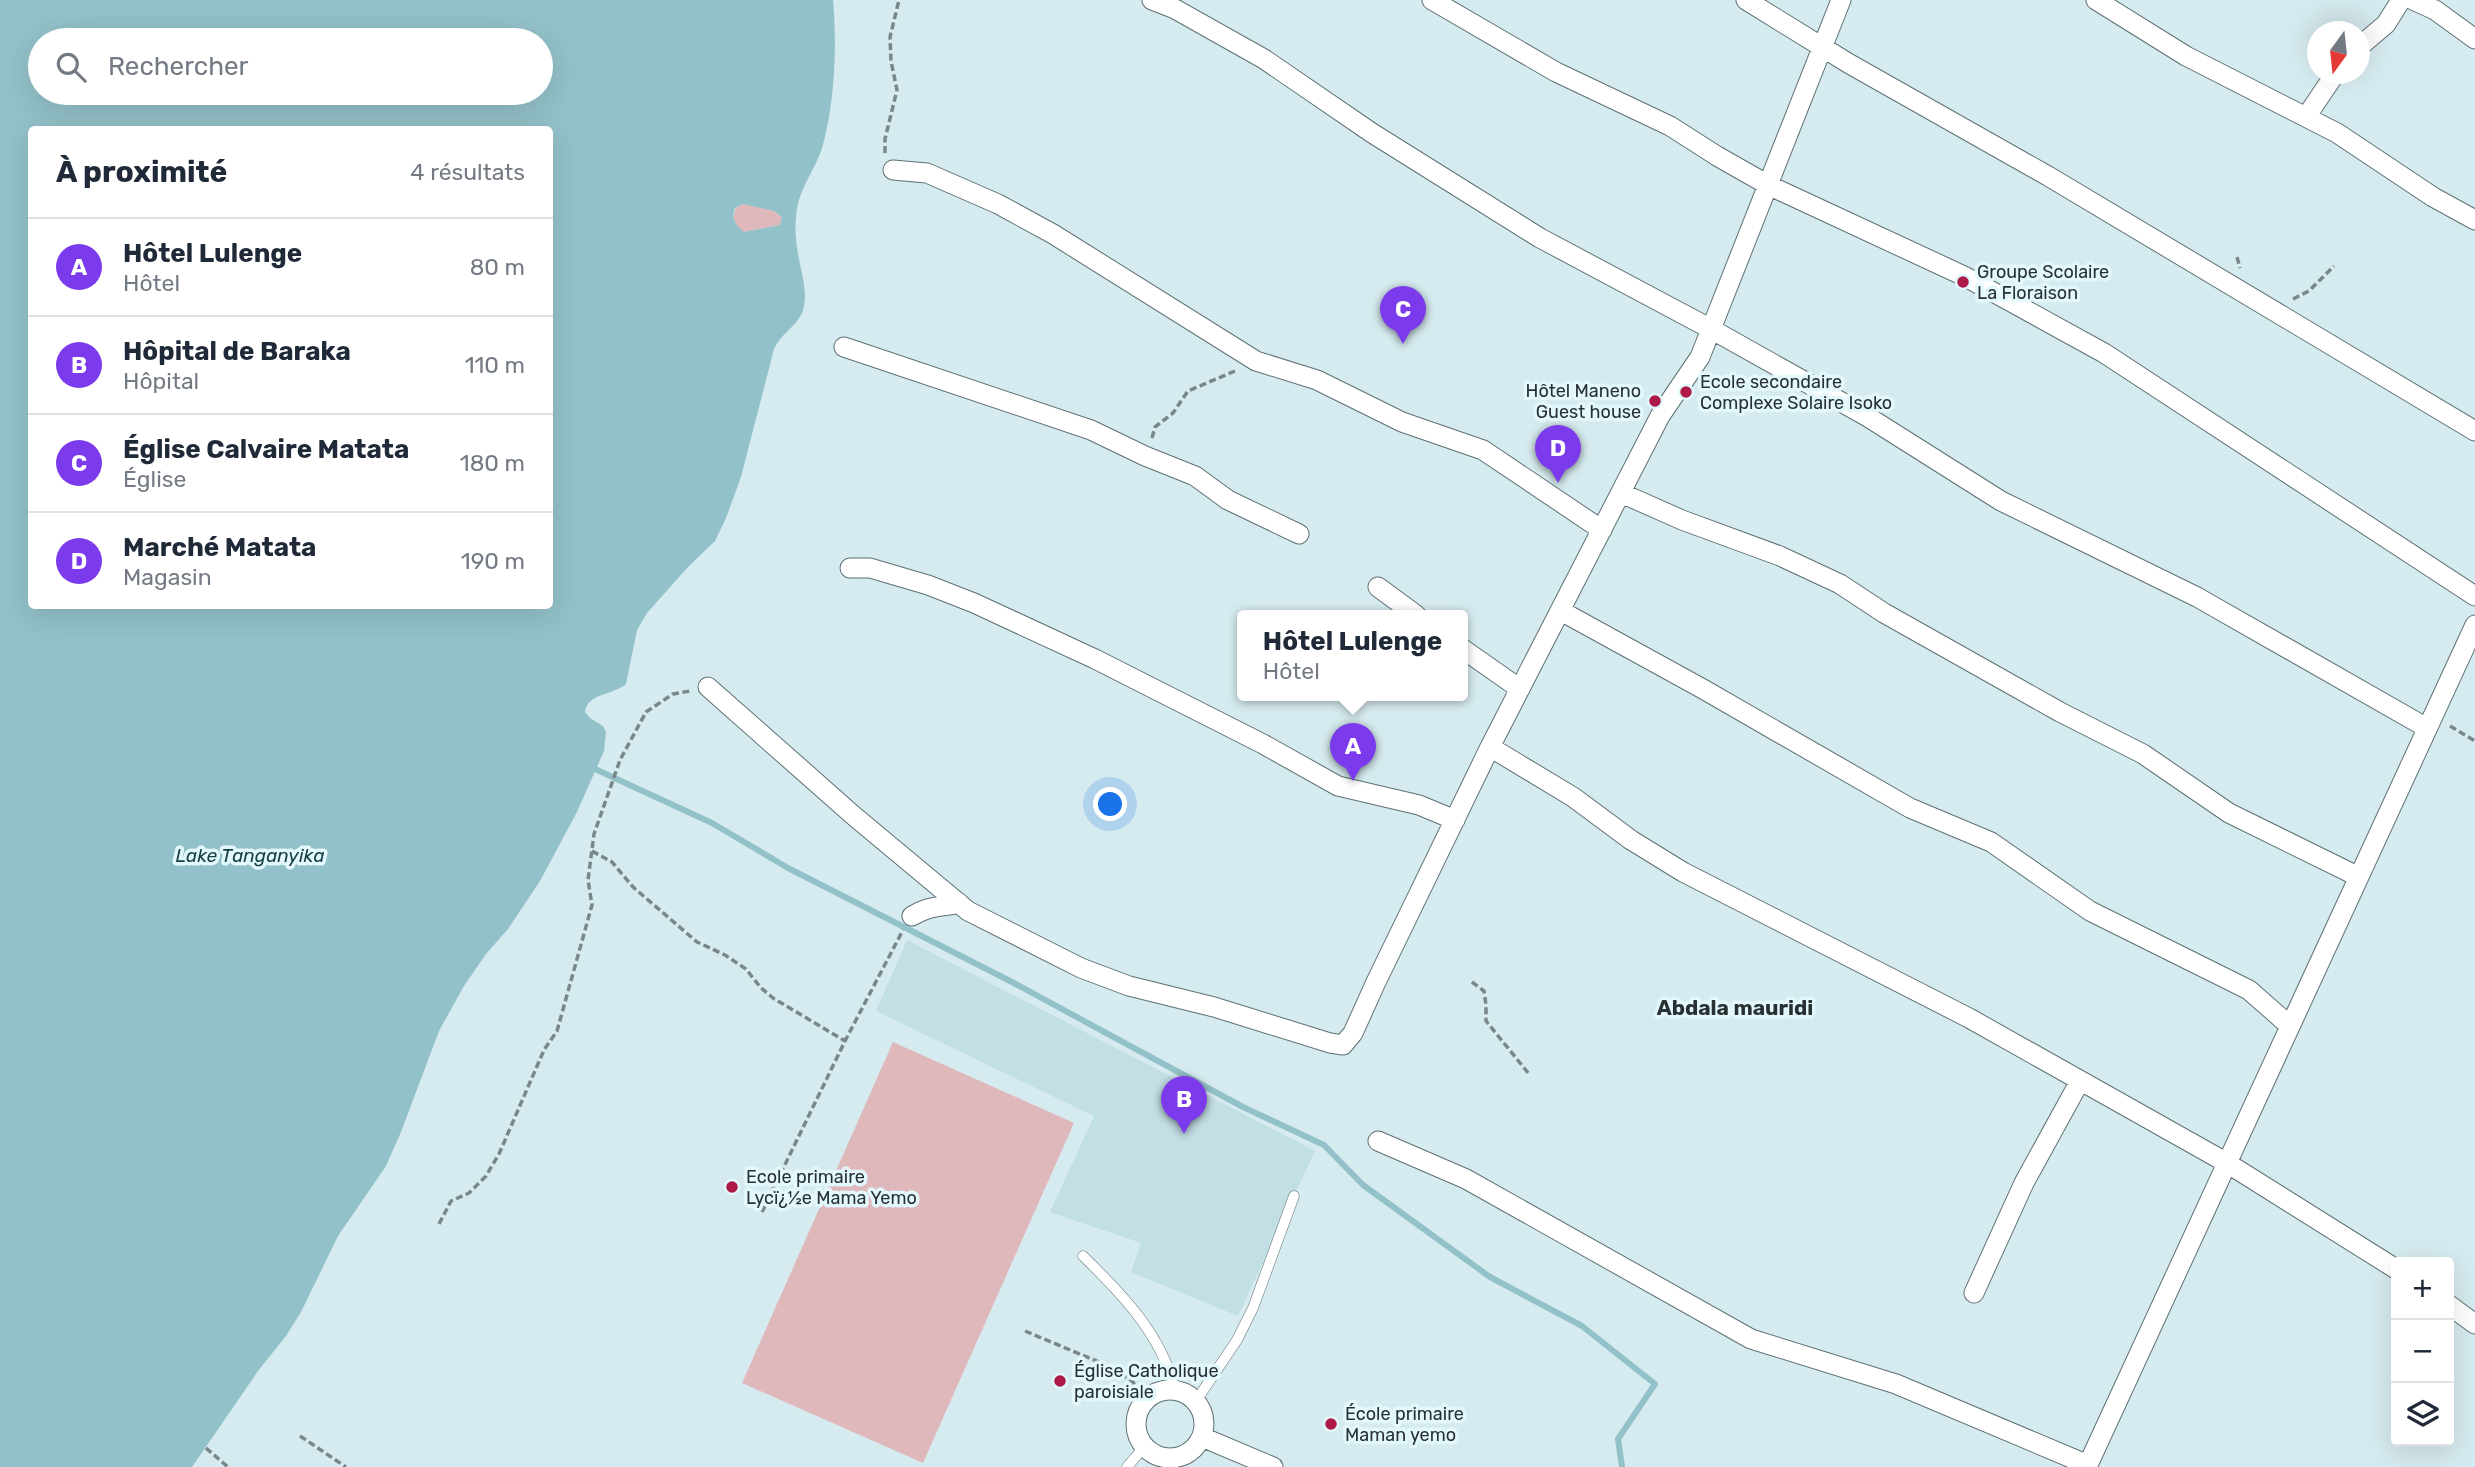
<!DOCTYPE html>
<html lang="fr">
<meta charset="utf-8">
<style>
:root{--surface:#fff;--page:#f2f2f3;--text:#1f2937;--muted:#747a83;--line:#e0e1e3;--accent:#7c3aed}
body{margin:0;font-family:Rubik,sans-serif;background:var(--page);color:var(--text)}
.controls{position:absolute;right:21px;bottom:21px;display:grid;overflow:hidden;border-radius:7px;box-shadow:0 7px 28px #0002}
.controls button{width:63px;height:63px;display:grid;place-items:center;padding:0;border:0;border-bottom:2px solid var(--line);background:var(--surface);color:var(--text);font:35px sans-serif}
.compass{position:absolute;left:2307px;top:21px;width:63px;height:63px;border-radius:50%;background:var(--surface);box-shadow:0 7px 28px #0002;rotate:195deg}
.you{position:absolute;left:1111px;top:805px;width:24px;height:24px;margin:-18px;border:5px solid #fff;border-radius:50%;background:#1a73e8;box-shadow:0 0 0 10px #1a73e833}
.badge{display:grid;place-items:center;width:46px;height:46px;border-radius:50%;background:var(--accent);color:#fff;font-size:23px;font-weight:700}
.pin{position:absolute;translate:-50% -58px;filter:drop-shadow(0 2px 4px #0008)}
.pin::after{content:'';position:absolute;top:37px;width:24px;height:21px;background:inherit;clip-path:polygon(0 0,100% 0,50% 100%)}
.popup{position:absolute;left:1237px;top:610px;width:231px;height:91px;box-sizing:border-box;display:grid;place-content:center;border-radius:7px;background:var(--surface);filter:drop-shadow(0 2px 5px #0005);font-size:23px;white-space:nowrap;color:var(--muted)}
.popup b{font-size:26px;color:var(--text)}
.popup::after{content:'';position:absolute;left:50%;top:100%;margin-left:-14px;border:14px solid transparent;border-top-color:var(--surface)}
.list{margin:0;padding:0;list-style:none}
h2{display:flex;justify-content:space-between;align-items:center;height:91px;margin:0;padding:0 28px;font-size:30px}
h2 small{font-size:23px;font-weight:400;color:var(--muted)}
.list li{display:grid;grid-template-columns:46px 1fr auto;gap:21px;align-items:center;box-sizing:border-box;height:98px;padding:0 28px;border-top:2px solid var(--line)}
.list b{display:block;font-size:26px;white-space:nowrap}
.list p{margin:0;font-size:23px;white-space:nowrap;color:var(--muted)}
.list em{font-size:23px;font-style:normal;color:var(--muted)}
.icon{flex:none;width:38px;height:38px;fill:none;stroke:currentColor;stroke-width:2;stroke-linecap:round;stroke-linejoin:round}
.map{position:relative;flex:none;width:2475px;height:1467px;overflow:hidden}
.search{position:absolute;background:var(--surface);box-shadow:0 7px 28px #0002;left:28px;top:28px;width:525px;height:77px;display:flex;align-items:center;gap:18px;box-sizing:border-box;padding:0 24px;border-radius:38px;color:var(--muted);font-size:26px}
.panel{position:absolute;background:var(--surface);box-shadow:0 7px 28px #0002;left:28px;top:126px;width:525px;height:483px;border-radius:7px}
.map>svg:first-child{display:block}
.built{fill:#c2dfe5}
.green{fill:#dfb8bc}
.water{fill:#93c1c9;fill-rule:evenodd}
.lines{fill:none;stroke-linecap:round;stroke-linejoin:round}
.stream{stroke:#93c1c9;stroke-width:6}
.service-casing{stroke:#5d7074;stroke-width:11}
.minor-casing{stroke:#5d7074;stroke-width:21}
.path{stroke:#79878a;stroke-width:3.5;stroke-dasharray:7 3.5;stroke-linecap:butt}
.service{stroke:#fff;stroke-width:10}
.minor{stroke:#fff;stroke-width:19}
.poi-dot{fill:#ad1a48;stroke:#e3f8fc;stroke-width:2.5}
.labels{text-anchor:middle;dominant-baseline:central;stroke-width:7;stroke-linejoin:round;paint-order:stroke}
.poi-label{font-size:18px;fill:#283032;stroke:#e3f8fc;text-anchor:start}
.water-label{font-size:19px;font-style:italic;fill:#174148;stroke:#e3f8fc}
.quarter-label{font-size:21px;font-weight:bold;fill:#283032;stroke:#e3f8fc}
</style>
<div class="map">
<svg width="2475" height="1467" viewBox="0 0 2475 1467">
<rect width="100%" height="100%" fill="#d6ebef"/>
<path class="built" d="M907,940L1315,1151L1238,1316L1131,1272L1141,1243L1050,1212L1094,1116L876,1011Z"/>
<path class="green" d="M743,203L774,211L782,217L780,225L744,232C735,226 731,218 736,208Z
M893,1042L1074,1123L923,1463L742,1383Z"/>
<path class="water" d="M0,0H833C837,47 835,99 823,145C817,167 801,185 797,209C795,220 795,236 797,247C799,267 811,296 801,315C794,328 781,334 774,349L741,477L726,518L715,541L688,567L647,613L637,630L626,684C614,695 587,693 585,712L590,718L603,726L606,732L604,751L577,812L540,881L508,929L486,954L464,986L439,1031L401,1132L386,1166L338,1236L301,1312L286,1336L258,1371L192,1467H0ZM40,40H541V93H40ZM32,130H550V606H32ZM743,204L774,211L782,217L780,225L744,232C735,225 731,218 735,208Z"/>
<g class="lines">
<path class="stream" d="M595,769L712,823L788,868L1012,982L1243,1107L1324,1145L1363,1185L1490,1277L1582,1326L1655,1384L1618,1439L1622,1467"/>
<defs>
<path id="service" d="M1083,1256C1122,1294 1162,1335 1175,1390
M1196,1401L1237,1340L1253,1308L1294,1196
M1127,1467L1144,1447"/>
<path id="minor" d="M1152,0L1175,9L1264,59L1372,133L1540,238L1711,329L1868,417L2001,501L2197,597L2427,728
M1432,0L1556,72L1670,126L1717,156L1768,185L1964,276L2104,353L2475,596
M1746,0L1848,63L2048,176L2475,431
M2096,0L2186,56L2337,133L2433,197L2475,220
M2413,0L2435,10L2475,39
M2360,46L2386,24L2401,0
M2306,117L2335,74
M893,170L927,173L998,204L1053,234L1256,361L1317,380L1402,422L1483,450L1602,530
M844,347L1091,430L1145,456L1195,476L1228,500L1299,534
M1621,493L1682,520L1780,556L1840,584L1884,613L2060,712L2143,754L2229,813L2359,877
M850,568H870L928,585L974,603L1095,659L1263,744L1338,786L1419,805L1455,820
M1378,587L1416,615
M1561,611L1703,689L1910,808L1991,842L2090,911L2249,990L2290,1026
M1463,649L1520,689
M708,687L854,816L968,911L1081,968L1129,986L1214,1007L1330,1043L1343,1045L1353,1033L1376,982L1490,747L1660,416L1700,357L1841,0
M1490,747L1573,797L1631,840L1683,872L1969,1018L2227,1163L2396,1269
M912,916C930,905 939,908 959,903
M1378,1141L1466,1179L1751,1339L1896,1384L2088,1465
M1974,1293L2024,1183L2080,1081
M2449,1305L2475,1324
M1136 1424a34 34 0 1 1 68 0a34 34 0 1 1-68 0Z
M1202,1437L1273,1467
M2087,1467L2475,625"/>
</defs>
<use href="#service" class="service-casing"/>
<use href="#minor" class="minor-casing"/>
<path class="path" d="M885,153V139L897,90L891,61L890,37L899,0
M2237,257L2240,268
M2293,299L2309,291L2334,266
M1152,438L1155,427L1173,413L1188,391L1235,371
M2450,726L2475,741
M592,851L612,862L633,887L697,942L725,955L746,969L761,988L773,998L845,1041
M1472,982L1484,991L1486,1005V1021L1529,1074
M762,1212L845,1041L903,930
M439,1224L451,1201L469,1193L486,1176L499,1154L544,1050L557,1031L592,905L588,880L594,834L620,760L646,712L673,694L690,691
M1025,1331L1113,1368L1133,1382L1144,1401
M300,1436L346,1467
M206,1448L228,1467"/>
<use href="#service" class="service"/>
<use href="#minor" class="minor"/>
</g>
<g class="poi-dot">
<circle cx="1963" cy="282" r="7"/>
<circle cx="1686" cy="392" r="7"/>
<circle cx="1655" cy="401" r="7"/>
<circle cx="732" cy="1187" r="7"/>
<circle cx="1060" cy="1381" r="7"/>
<circle cx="1331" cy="1424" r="7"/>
</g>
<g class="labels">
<g class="poi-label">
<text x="1977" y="272">Groupe Scolaire<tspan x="1977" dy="21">La Floraison</tspan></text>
<text x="1700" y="382">Ecole secondaire<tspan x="1700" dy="21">Complexe Solaire Isoko</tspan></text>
<text x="1641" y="391" text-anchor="end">Hôtel Maneno<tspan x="1641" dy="21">Guest house</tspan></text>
<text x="746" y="1177">Ecole primaire<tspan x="746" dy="21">Lycï¿½e Mama Yemo</tspan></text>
<text x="1074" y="1371">Église Catholique<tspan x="1074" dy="21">paroisiale</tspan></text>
<text x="1345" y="1414">École primaire<tspan x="1345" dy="21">Maman yemo</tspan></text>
</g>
<g class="water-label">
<text x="250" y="855">Lake Tanganyika</text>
</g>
<g class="quarter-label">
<text x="1735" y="1007">Abdala mauridi</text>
</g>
</g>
</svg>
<div class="controls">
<button>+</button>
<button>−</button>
<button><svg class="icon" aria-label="layers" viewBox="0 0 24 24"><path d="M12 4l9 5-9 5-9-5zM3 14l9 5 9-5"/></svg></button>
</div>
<svg class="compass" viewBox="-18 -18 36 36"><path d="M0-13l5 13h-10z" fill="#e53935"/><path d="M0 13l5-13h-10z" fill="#747a83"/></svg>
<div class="you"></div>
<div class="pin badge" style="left:1353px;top:781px">A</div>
<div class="popup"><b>Hôtel Lulenge</b>Hôtel</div>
<div class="pin badge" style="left:1184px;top:1134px">B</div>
<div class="pin badge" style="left:1403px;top:344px">C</div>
<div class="pin badge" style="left:1558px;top:483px">D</div>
<div class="search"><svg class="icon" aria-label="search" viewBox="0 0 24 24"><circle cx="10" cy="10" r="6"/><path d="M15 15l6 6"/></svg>Rechercher</div>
<section class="panel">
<h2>À proximité<small>4 résultats</small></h2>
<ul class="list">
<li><span class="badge">A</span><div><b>Hôtel Lulenge</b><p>Hôtel</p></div><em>80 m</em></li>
<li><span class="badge">B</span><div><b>Hôpital de Baraka</b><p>Hôpital</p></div><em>110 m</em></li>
<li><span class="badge">C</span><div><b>Église Calvaire Matata</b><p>Église</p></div><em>180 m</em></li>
<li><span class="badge">D</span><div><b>Marché Matata</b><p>Magasin</p></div><em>190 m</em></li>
</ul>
</section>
</div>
